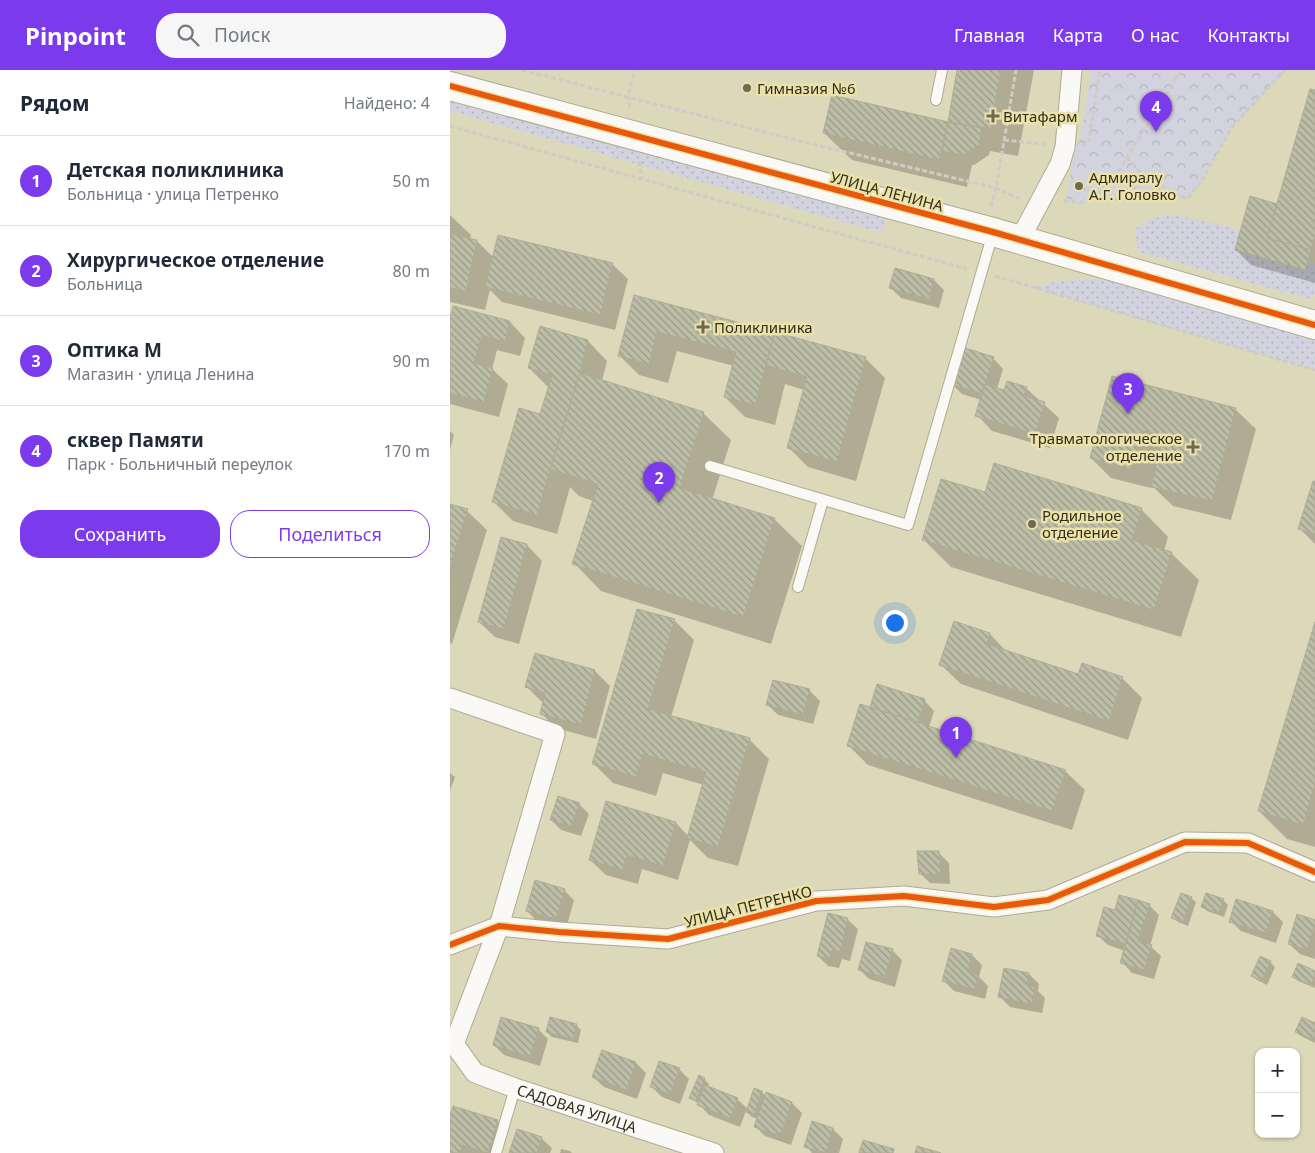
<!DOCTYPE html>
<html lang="ru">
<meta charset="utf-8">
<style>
:root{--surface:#fff;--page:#f6f6f7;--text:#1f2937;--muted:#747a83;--line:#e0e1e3;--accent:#7c3aed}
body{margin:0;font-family:"Noto Sans",sans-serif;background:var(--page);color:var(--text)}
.controls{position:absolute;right:15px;bottom:15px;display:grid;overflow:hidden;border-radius:10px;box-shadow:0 1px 4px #0004}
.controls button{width:45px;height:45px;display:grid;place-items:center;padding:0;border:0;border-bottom:1px solid var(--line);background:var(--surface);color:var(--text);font:25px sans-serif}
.you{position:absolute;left:444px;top:552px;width:18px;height:18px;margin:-12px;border:4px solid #fff;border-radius:50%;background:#1a73e8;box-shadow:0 0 0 8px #1a73e833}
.badge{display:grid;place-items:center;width:32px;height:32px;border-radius:50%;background:var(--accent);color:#fff;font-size:16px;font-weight:700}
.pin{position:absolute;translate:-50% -41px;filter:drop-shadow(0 1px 2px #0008)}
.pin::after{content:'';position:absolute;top:26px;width:18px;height:15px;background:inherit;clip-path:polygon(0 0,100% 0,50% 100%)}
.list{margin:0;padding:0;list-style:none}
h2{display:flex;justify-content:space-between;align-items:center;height:65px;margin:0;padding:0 20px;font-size:21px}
h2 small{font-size:16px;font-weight:400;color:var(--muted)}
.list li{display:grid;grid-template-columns:32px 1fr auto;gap:15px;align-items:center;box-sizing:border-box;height:90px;padding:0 20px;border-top:1px solid var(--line)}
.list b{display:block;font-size:19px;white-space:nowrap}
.list p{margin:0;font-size:16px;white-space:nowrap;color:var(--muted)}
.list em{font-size:16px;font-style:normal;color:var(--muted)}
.actions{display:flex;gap:10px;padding:15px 20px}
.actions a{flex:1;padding:11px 0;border:1px solid var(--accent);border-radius:20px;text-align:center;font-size:18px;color:var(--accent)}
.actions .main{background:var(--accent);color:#fff}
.icon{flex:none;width:28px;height:28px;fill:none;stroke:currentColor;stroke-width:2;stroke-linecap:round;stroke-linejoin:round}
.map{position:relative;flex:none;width:865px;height:1083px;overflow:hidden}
header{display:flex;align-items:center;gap:30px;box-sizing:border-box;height:70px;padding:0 25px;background:var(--accent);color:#fff}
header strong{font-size:24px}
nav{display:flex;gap:28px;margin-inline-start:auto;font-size:18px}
.search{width:350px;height:45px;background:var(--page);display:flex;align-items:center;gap:12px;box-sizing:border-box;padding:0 18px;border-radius:20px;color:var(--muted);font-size:19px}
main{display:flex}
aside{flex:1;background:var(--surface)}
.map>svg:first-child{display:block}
.grass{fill:url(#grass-dots)}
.forest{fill:url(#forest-crowns)}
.shadow{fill:#0003}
.building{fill:url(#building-back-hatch);stroke:#adad96}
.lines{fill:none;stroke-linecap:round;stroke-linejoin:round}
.lane-casing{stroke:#afab94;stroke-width:12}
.street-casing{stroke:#afab94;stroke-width:21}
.secondary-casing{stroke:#afab94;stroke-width:30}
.path{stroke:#cecdc4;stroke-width:3;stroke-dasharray:5 2.5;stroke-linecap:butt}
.lane{stroke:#faf9f5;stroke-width:10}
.street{stroke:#faf9f5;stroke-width:19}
.secondary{stroke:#faf9f5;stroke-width:28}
.cycleway-casing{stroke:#ebe2ab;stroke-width:9}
.cycleway{stroke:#e8590c;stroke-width:6}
.poi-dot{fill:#6e6a51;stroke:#ebe2ab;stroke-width:2}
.labels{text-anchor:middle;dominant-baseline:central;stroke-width:5;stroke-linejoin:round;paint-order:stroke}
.poi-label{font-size:15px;fill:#322e19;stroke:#ebe2ab;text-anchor:start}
.street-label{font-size:15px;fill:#322e19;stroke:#ebe2ab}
</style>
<header>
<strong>Pinpoint</strong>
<div class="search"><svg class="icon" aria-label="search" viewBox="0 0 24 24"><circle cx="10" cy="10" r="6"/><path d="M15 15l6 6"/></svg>Поиск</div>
<nav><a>Главная</a><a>Карта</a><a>О нас</a><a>Контакты</a></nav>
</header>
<main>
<aside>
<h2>Рядом<small>Найдено: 4</small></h2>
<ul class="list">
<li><span class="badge">1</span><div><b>Детская поликлиника</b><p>Больница · улица Петренко</p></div><em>50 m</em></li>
<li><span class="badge">2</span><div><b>Хирургическое отделение</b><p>Больница</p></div><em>80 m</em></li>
<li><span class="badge">3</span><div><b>Оптика М</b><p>Магазин · улица Ленина</p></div><em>90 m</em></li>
<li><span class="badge">4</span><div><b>сквер Памяти</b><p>Парк · Больничный переулок</p></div><em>170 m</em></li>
</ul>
<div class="actions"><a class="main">Сохранить</a><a>Поделиться</a></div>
</aside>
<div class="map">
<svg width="865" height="1083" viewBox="0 0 865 1083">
<defs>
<pattern id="grass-dots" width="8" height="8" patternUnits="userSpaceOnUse" patternTransform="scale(1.25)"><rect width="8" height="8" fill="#d2d3de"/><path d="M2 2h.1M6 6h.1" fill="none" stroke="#b5b5be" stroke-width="1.8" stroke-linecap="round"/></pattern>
<pattern id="forest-crowns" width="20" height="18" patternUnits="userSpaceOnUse" patternTransform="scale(1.25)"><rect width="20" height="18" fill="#d2d3de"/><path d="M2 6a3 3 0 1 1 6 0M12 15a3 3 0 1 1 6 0" fill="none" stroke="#b5b5be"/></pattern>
<pattern id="building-back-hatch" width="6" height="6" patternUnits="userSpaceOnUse" patternTransform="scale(1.25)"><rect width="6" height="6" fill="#bdbea7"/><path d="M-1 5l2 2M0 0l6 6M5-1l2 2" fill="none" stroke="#9a9b87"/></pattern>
</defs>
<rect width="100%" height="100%" fill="#dcd8ba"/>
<path class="grass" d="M0,16L440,135L432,163L0,41Z
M720,145L744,149L791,160L785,180L855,200L858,192L865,194V226L859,229L689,182L686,170L685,159L700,149Z
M634,209L670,212L701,219L865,269V300L583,218L608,211Z"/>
<path class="forest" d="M641,0H835L782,57L751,112L737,129L674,132L652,129L631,133L616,131L625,79L631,67Z"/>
<path class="shadow" d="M509,0H584L568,86L540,81L539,85L524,95H522L517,117L402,90L374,63L383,27L499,53Z
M865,22V213L801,195L786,180L828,135Z
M0,145L21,165L20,169L27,171L44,188L162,194L178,209L165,260L52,232L40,220L35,240L0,232Z
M484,210L494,220L489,238L451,228L441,218Z
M185,226L415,288L435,308L406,411L358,397L338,377L354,320L335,314L325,355L295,347L275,327L284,296L227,281L218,313L189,305L169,285Z
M60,252L75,268L70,286L47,280L42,299L58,314L49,347L0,334V253Z
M138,271L157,291L152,311L253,343L281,370L262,430L324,449L352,476L321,574L151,521L124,493L143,431L129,426L120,417L107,464L63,451L43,431L91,345L99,318L79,298Z
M543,288L553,299L547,319L554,321L576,318L609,348L600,378L542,361L527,345L531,330L512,324L502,314Z
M663,307L786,340L806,359L781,450L723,436L701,415V418L661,408L641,388Z
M0,361L4,365L0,380Z
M865,413V474L850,459Z
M536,424L691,439L718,467L714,481L721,483L749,510L731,567L501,497L474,470Z
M0,435L17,441L37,460L2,574L0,573Z
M52,469L77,475L92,491L69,574L45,567L29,552Z
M224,550L244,570L221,647L299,669L319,689L288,796L258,788L240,770L228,810L192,799L188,814L156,805L140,790L157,733L226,753L239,767L254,715L213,703L206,726L163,713L144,694Z
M505,553L540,564L557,582L629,606L672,608L692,628L678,670L511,614L491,595Z
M865,556V777L837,769L809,741Z
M86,585L145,601L160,616L146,669L106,658L91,643L94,633L92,632L77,617Z
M324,611L360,621L370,631L363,654L328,645L318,635Z
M474,630L484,641L479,657L615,701L635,720L622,760L418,695L398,675L425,640L421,636Z
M0,703L5,707L0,721Z
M129,734L139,744L131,766L111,760L101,750Z
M489,783L499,793L500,814L480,813L470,803Z
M114,820L124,830L116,859L87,851L77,841Z
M741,828L746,832L738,856L728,852L723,848Z
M773,830L778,835L774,847L757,841L752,836Z
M787,831L823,842L833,852L826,873L791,861L781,851Z
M699,835L709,845L700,876L711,886L704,909L682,903L672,892L675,881L658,875L647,865L666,842Z
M397,849L408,859L400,891L392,889L389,898L378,896L368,886Z
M865,851V889L850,884L839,874Z
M442,880L452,890L445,917L419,909L409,899Z
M522,885L532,895L529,907L538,916L535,929L504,921L494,911Z
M820,892L825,897L817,915L807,910L802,906Z
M865,902V918L848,911L843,906Z
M579,904L589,914L588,921L595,928L592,943L560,937L550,927Z
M126,955L131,960L128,973L102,967L97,962Z
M865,955V973L851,966L846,962Z
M88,959L98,969L90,996L54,985L44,975Z
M153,981L186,993L196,1003L187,1029L154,1017L143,1007Z
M229,999L239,1009L230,1034L212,1027L202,1017Z
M254,1009L259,1014L258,1017L287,1029L298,1039L305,1020L312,1022L316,1026L317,1024L342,1033L352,1043L341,1075L315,1066L305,1056L308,1049L302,1047L296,1041L290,1057L259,1045L249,1034L246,1032L241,1028Z
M0,1049L47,1051L57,1061L51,1083H0Z
M363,1053L383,1059L393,1069L389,1083H362L356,1076Z
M91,1068L102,1078L100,1083H60Z
M111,1079L120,1081L122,1083H110Z"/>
<path class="building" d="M507,0H551L541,59L498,52Z
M860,19L865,20V166L861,180L817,168Z
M382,25L498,52L489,90L373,63Z
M498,52L532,58L529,75L513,85L492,81Z
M800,126L827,134L817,168L861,180L855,200L785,180Z
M0,164L27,170L16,221L0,218Z
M48,165L163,193L150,245L35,217Z
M445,198L484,209L479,229L439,218Z
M184,225L325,262L305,335L274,327L286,282L207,262L199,294L168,286Z
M3,236L60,251L55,272L32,265L24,293L43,298L34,332L0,323V248Z
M90,256L138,270L130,303L100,399L87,445L42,432L69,338L90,344L102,305L78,298Z
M325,262L416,287L387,392L337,378L357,307L315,295Z
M512,277L544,287L532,324L500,314Z
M130,303L254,342L230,418L325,448L293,547L122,494L148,414L100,399Z
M662,306L786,338L762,431L701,417L713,366L691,360L681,399L640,388Z
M557,311L577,317L574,326L595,332L585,364L525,346L535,314L554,320Z
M544,393L692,438L682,470L722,482L704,540L472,470L491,409L535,422Z
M863,411H865V464L848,459Z
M0,434L18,439L0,498Z
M51,467L77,474L54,559L28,552Z
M187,539L225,549L198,639L300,668L268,777L237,768L256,702L193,684L186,707L142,694Z
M504,551L540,563L537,574L628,604L632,593L673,607L659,651L489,595Z
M865,552V714L853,755L808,741Z
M85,583L145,600L131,655L90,644L95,623L75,617Z
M323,610L360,619L353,645L316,635Z
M427,614L475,629L468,652L420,637Z
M410,634L616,700L602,741L397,676Z
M108,726L130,733L121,756L100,750Z
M156,731L226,752L213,796L177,785L173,800L139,790Z
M467,781H489L491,805L469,804Z
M85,810L115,819L106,849L76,841Z
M731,823L742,827L733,852L721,848Z
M756,823L774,829L769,843L751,837Z
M669,825L688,830L676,874L646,866L654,837L665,840Z
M786,829L823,841L816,863L779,852Z
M688,830L700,834L688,871L702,875L694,900L670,893Z
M378,843L398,848L390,882L382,880L379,889L367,886Z
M847,844L865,850V855L857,880L838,874Z
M416,872L443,879L435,907L408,900Z
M501,878L522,884L518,902L528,905L525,919L492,911Z
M810,886L821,891L812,911L801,906Z
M848,893L865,901V907L861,915L842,907Z
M554,898L579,903L577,915L585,917L582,934L548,927Z
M51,947L89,958L80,987L43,975Z
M100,947L127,954L123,969L96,962Z
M852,947L865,953V967L864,970L845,962Z
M152,980L186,992L177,1020L142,1007Z
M209,991L230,998L220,1024L200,1017Z
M249,1005L255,1008L246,1031L239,1028Z
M255,1015L288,1028L280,1048L247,1035Z
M304,1018L312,1021L304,1045L296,1042Z
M316,1022L342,1032L330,1066L304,1057Z
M3,1036L48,1050L38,1083L12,1075L10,1083H0V1045Z
M362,1051L383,1058L376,1083L354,1077Z
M67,1059L92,1067L87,1083H59Z
M413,1070L444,1079L443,1083H409Z
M467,1076L491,1083H465Z"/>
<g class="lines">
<defs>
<path id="lane" d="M486,30L492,0
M260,396L458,455L543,163
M348,517L373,430
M46,1083L65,1018"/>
<g id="street">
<path d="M570,169L610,94L615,77L622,0"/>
<path id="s1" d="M0,628L105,664L49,856L4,974L25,1003L65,1018L264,1083"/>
<path d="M0,875L49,856L109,862L218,869L366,831L454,826L544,837L598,830L735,772L798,773L865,802"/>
</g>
<path id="secondary" d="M0,16L543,162L865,255"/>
</defs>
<use href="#lane" class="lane-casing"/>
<use href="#street" class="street-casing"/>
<use href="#secondary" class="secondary-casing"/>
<path class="path" d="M72,0L346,70L546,118L570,129
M180,38L178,26L185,0
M0,56L517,199
M554,70L595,74
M636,72L639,70L650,0
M677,88L696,108L737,129L751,112L782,57L835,0
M189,91L192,108
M614,131H616L631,133L659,117L731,0
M541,137L546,118L566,0
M545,206L865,300"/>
<use href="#lane" class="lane"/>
<use href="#street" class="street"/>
<use href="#secondary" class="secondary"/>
<defs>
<path id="cycleway" d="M0,16L543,162L865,255
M0,875L49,856L109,862L218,869L366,831L454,826L544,837L598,830L735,772L798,773L865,802"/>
</defs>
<use href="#cycleway" class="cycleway-casing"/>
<use href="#cycleway" class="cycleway"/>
</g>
<g class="poi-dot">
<circle cx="297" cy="18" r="5"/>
<path d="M540.5 38.5h5v5h5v5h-5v5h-5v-5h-5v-5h5z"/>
<circle cx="629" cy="116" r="5"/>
<path d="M250.5 249.5h5v5h5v5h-5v5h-5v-5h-5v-5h5z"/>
<path d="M740.5 369.5h5v5h5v5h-5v5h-5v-5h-5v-5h5z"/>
<circle cx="582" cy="454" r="5"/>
</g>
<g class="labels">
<g class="poi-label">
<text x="307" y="18">Гимназия №6</text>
<text x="553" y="46">Витафарм</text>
<text x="639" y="107">Адмиралу<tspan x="639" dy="17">А.Г. Головко</tspan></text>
<text x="264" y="257">Поликлиника</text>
<text x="732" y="368" text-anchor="end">Травматологическое<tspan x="732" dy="17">отделение</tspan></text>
<text x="592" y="445">Родильное<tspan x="592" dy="17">отделение</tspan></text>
</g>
<g class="street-label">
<text transform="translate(437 121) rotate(15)">УЛИЦА ЛЕНИНА</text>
<text transform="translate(298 836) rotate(-14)">УЛИЦА ПЕТРЕНКО</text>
<text stroke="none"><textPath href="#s1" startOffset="581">САДОВАЯ УЛИЦА</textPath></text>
</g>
</g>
</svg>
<div class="controls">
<button>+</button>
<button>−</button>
</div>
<div class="you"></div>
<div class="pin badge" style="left:506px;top:688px">1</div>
<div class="pin badge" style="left:209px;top:433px">2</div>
<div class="pin badge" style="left:678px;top:344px">3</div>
<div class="pin badge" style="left:706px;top:62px">4</div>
</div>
</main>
